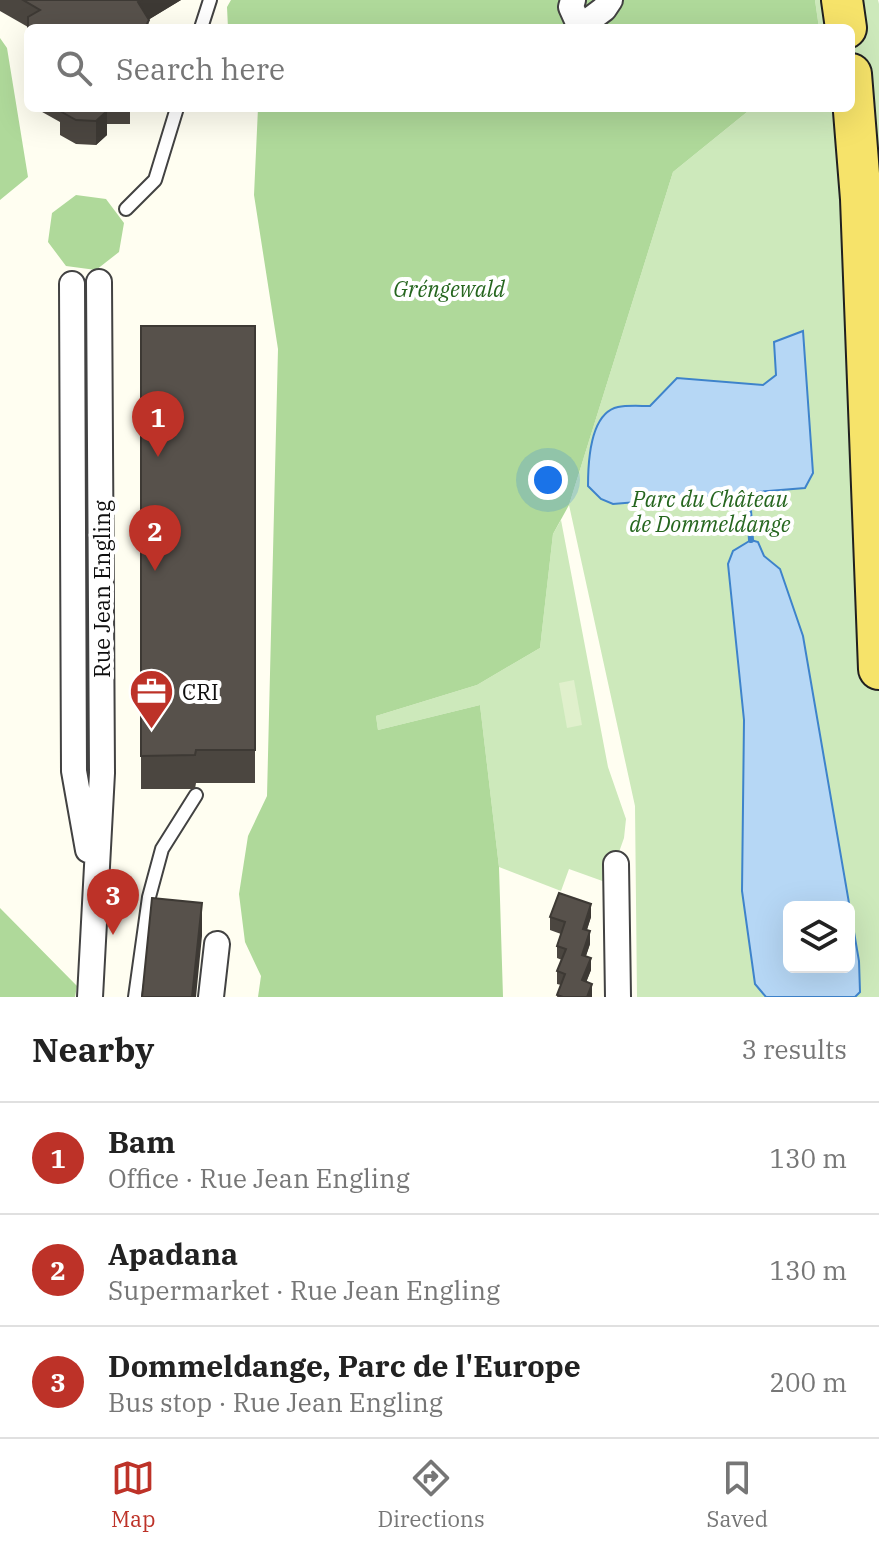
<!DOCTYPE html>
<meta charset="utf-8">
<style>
:root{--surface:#fff;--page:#f2f2f2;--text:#222;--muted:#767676;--line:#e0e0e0;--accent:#bd3228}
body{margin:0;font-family:"IBM Plex Serif",serif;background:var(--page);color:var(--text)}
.controls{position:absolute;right:24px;bottom:24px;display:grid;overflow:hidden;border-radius:12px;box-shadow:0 8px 32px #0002}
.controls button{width:72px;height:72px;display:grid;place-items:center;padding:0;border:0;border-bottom:2px solid var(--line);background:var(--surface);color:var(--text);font:40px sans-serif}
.you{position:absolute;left:548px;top:480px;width:28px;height:28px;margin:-20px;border:6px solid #fff;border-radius:50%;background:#1a73e8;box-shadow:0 0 0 12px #1a73e833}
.badge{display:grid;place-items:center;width:52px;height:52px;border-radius:50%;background:var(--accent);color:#fff;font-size:26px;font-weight:700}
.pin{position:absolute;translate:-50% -66px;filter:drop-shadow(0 2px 4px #0008)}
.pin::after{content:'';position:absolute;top:42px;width:28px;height:24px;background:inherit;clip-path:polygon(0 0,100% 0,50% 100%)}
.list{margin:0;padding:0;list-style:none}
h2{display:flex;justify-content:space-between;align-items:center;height:104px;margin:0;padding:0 32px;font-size:34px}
h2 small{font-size:26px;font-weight:400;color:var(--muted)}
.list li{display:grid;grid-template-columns:52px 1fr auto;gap:24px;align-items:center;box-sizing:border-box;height:112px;padding:0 32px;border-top:2px solid var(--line)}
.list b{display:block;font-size:30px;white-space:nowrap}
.list p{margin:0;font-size:26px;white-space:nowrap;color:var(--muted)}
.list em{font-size:26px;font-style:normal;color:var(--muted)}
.icon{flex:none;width:44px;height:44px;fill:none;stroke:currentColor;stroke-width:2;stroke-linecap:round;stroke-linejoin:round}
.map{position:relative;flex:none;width:879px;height:997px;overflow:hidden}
.search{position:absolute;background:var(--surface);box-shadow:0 8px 32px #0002;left:24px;right:24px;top:24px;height:88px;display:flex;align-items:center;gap:20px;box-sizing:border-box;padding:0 28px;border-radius:12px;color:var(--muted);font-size:30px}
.sheet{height:440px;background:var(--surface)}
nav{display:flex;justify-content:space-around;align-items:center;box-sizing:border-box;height:112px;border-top:2px solid var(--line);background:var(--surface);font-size:22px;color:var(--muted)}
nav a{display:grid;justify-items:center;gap:4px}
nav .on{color:var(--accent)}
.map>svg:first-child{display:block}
.green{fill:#cde9bb;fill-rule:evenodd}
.forest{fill:#afd99a}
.pitch{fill:#e0f0cc}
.water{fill:#b6d7f5;stroke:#3e83cb;stroke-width:2;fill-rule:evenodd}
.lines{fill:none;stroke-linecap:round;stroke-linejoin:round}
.stream{stroke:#3e83cb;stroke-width:6}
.service-casing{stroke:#424242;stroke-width:16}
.minor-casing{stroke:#424242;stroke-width:28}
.primary-casing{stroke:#202020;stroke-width:44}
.service{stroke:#fff;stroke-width:12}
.minor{stroke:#fff;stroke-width:24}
.primary{stroke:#f6e36a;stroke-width:40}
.wall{fill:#4b4640}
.shaded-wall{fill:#3d3934}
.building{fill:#57514b;stroke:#3d3934;stroke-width:2}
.labels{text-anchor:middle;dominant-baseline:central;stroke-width:8;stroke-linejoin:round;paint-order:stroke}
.park-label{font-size:22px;font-style:italic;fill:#26661f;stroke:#fff}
.street-label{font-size:22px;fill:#0f0f0f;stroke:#fff}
.poi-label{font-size:22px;fill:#0f0f0f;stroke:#fff;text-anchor:start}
</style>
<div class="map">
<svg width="879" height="997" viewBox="0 0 879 997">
<rect width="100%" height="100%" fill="#fffef1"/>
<path class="green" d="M815,0H878L879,4V997H637L635,806L569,505L673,172L752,108H851V28H819ZM789,907H849V967H789Z
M561,520L608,767L626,819L624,838L608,883L569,869L561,891L499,867L480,705L378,730L376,716L477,685L540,648L553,534Z"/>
<path class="forest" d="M231,0H815L819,28H228L227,7Z
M0,38L7,48L28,177L0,200Z
M258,108H752L673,172L569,505L553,534L540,648L477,685L376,716L378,730L480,705L499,867L503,997H258L261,976L245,942L239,894L248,836L267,796L278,349L254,195Z
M76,195L106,199L124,223L119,252L96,270L66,266L48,242L52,213Z
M0,908L77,986L75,997H0Z"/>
<path class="pitch" d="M574,680L582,725L567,728L559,683Z"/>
<path class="water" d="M803,331L813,473L805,488L613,504L601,499L588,486C588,463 590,413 618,407C627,405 640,406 650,406L677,378L763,385L776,375L774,342Z
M751,540L758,542L764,556L780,569L803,636L859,961L860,992L855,997H766L755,984L742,891L744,720L728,564L733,551ZM789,907H849V967H789Z"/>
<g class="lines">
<path class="stream" d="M748,495L751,540"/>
<defs>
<path id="service" d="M201,28L210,0
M126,209L155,180L177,108
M135,997L149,897L162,849L196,795"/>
<path id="minor" d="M573,0L571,7L580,27L604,9L610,0
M72,284L74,771L88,850
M616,864L618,997
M90,997L102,773L99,282
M211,997L217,944"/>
<path id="primary" d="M842,0L846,28
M851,74L861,199L879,669"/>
</defs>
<use href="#service" class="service-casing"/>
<use href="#minor" class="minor-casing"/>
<use href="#primary" class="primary-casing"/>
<use href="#service" class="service"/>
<use href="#minor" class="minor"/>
<use href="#primary" class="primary"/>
</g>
<path class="wall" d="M0,0H181L148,20L149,28L28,27L0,11Z
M28,30V104L27,103Z
M35,108H130V124H107V135L96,145L76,144L60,135V122Z
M141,326H255V783H196L195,789H141Z
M550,917H591L587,930L590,944L586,956L591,970L586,982L592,997H557L561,985L557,984V971L562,960L557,958V946L561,934L550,930Z"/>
<path class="shaded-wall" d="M141,0H181L138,26V2Z
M107,108V135L96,145V121Z
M202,903V936L196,997H192Z
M591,904V917L583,941V929Z
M590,931V944L582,967V955Z
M591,958V970L582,993V980Z
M592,984V997H587Z"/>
<path class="building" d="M23,0H141L138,2L149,20L145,28H28V17L40,10Z
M28,30V80H27Z
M60,108H107V111L96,121L76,120L60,111Z
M141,326H255V750H196L195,755L141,756Z
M559,893L591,904L583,929L590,931L582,955L591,958L582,980L592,984L587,997H563L557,995L565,974L557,971L566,949L557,946L565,922L550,917Z
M152,898L202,903L192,997H142Z"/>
<defs>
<symbol id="office-pin" viewBox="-11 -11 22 30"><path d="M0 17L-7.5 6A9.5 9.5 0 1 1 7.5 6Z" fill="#bd3228" stroke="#fff"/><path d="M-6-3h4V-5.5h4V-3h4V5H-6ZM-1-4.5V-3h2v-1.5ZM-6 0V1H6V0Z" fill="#fff"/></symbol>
</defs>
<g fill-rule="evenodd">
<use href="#office-pin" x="126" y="666" width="51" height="69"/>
</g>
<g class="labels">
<g class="park-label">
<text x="449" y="288">Gréngewald</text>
<text x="710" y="498">Parc du Château<tspan x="710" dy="25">de Dommeldange</tspan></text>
</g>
<g class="street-label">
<text transform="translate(101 589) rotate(-90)">Rue Jean Engling</text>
</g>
<g class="poi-label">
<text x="182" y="691">CRI</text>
</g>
</g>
</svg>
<div class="controls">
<button><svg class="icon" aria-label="layers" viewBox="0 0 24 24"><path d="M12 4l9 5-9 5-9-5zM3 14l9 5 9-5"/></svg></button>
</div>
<div class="you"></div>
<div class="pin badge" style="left:158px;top:457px">1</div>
<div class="pin badge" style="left:155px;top:571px">2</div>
<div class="pin badge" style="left:113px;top:935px">3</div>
<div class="search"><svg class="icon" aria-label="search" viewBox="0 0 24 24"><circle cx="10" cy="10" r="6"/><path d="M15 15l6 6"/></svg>Search here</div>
</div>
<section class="sheet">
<h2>Nearby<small>3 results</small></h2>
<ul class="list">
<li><span class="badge">1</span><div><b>Bam</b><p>Office · Rue Jean Engling</p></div><em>130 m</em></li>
<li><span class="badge">2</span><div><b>Apadana</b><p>Supermarket · Rue Jean Engling</p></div><em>130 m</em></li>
<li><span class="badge">3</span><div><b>Dommeldange, Parc de l'Europe</b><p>Bus stop · Rue Jean Engling</p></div><em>200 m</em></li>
</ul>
</section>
<nav>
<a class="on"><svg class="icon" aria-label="map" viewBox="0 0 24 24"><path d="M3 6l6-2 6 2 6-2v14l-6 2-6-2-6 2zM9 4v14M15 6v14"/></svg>Map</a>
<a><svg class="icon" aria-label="directions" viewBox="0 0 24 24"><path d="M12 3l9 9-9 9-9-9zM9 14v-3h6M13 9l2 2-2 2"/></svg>Directions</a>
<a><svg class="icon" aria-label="saved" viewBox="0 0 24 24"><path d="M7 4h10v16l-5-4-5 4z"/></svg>Saved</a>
</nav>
